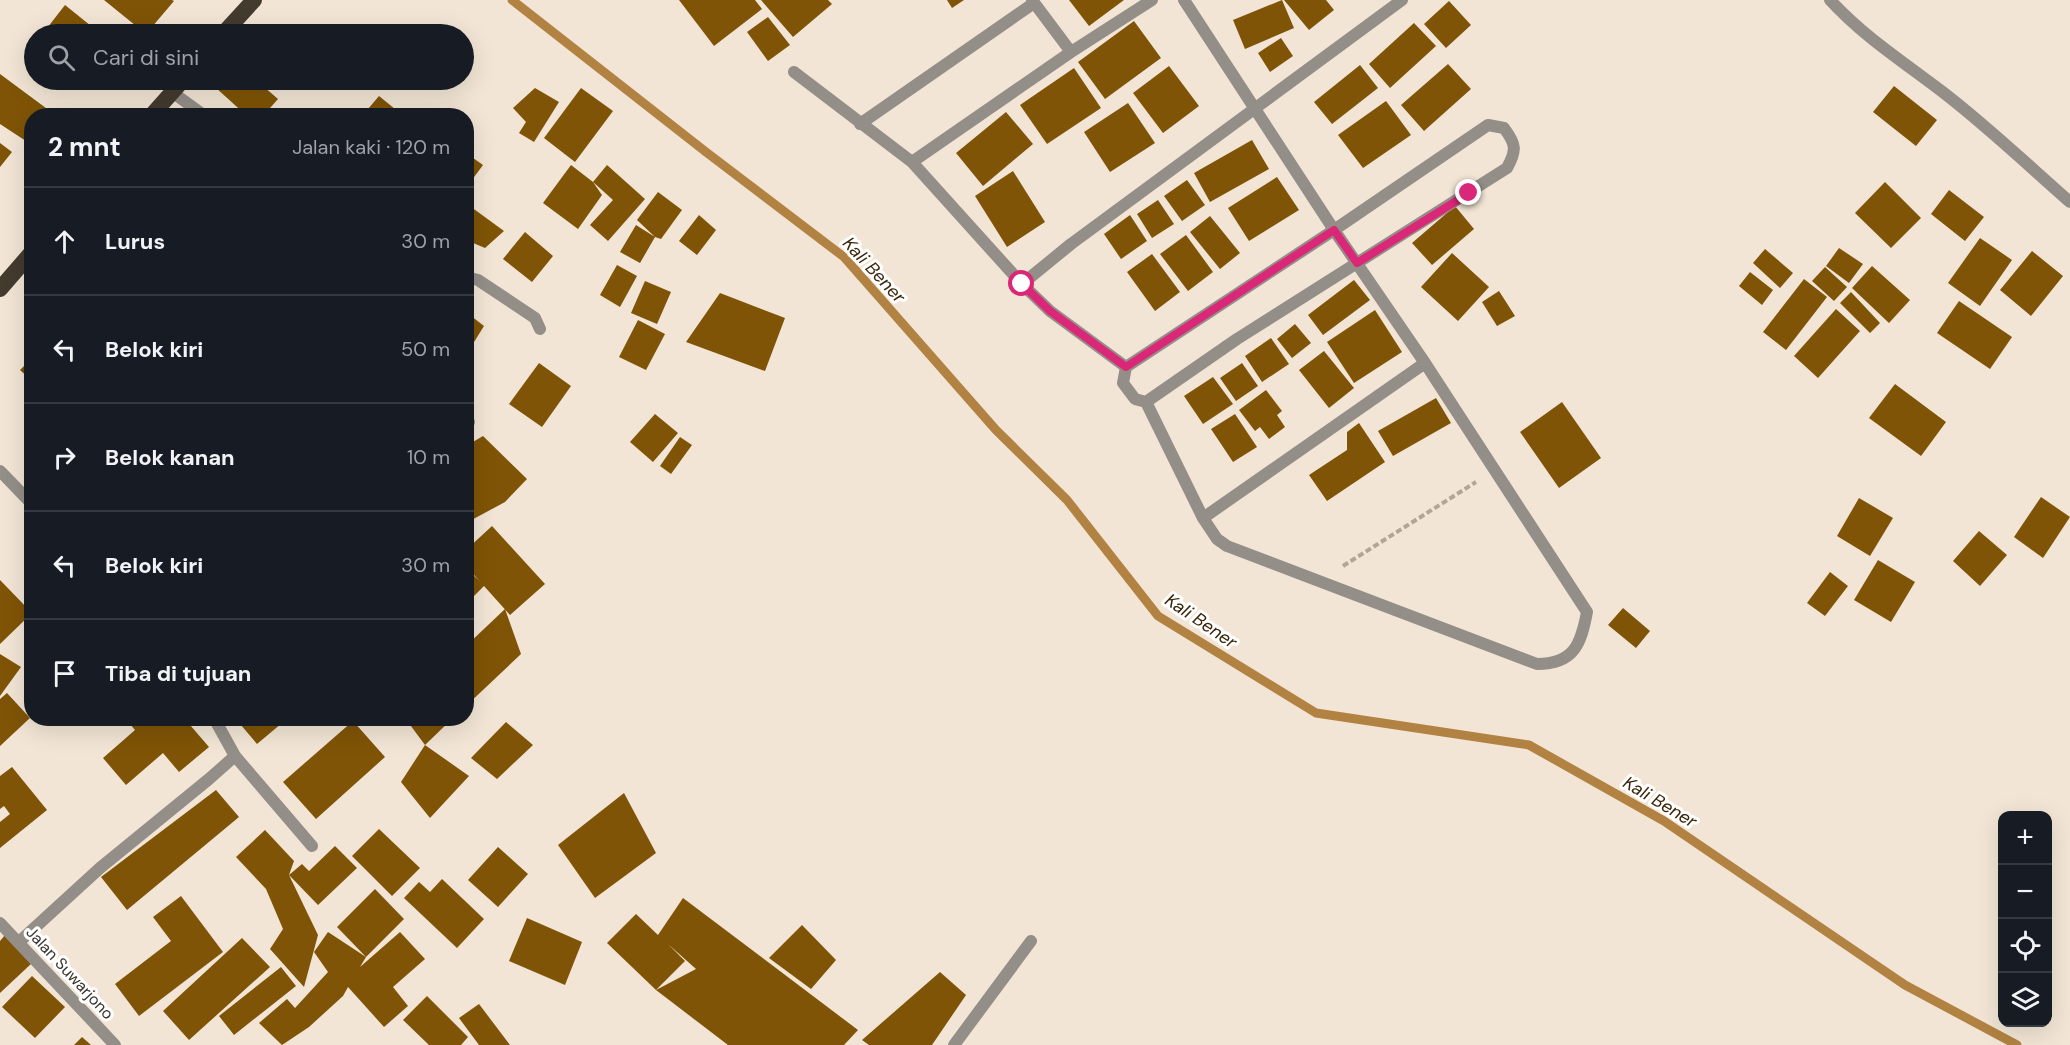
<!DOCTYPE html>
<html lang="id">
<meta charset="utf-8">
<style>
:root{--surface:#171b24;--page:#20242c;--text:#f1f3f6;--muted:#9ea1a6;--line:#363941}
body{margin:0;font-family:"DM Sans",sans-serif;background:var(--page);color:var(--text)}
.controls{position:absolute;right:18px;bottom:18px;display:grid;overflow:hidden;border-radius:12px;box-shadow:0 6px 24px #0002}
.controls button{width:54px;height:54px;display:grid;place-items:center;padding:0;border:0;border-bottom:2px solid var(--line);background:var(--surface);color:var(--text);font:30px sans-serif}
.stop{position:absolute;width:18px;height:18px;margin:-14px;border:4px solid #db2777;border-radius:50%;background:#fff}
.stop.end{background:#db2777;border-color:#fff;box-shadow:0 2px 6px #0008}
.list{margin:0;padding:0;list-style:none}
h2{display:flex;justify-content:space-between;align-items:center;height:78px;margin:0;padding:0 24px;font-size:26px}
h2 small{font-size:20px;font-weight:400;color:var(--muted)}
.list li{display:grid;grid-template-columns:39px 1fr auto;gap:18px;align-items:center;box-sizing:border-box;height:108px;padding:0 24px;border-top:2px solid var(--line)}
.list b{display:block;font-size:22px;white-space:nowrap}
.list em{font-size:20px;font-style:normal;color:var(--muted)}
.icon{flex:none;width:33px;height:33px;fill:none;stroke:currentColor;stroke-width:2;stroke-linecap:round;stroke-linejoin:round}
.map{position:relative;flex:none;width:2070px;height:1045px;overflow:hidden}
.search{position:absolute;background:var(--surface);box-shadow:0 6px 24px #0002;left:24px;top:24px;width:450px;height:66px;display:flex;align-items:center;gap:15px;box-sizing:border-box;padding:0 21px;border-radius:33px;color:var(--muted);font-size:22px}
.panel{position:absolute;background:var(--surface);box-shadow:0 6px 24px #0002;left:24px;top:108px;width:450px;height:618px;border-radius:24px}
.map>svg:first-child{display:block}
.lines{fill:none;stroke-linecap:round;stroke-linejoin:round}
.stream{stroke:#b18242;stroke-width:9}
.building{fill:#7f5406;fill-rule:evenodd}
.path{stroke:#afa598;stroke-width:4;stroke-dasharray:6 3;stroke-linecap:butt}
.minor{stroke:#948e88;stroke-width:12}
.tertiary{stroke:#948e88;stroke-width:12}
.trunk{stroke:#443b2f;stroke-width:16}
.route{stroke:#db2777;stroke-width:8}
.labels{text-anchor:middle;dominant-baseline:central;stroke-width:6;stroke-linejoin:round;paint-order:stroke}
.street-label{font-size:16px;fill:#3a352f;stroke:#fff}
.water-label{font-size:18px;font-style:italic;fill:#392608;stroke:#fff}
</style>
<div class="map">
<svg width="2070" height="1045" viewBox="0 0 2070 1045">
<rect width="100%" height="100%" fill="#f2e5d5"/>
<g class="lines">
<path class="stream" d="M512,0L706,152L844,257L996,430L1067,500L1158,616L1316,713L1529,745L1664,821L1905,985L2017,1045"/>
</g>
<path class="building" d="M104,0H172L174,1L146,34Z
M679,0H755L762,9L714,46Z
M761,0H828L832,4L793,37Z
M947,0H964L952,8Z
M1069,0H1124L1089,26Z
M1282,0L1294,28L1245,49L1233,20Z
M1284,0H1326L1334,10L1309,30Z
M1449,1L1471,25L1446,48L1424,24Z
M65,5L101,34H47L44,32Z
M768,17L790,45L768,61L747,32Z
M1134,21L1161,58L1105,99L1078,62Z
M1414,23L1436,46L1390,88L1369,64Z
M1281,38L1293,56L1270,72L1258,53Z
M1448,64L1471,89L1424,131L1401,105Z
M1360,65L1378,88L1332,124L1314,102Z
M1169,66L1199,106L1163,133L1133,93Z
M1074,68L1101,108L1047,144L1020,105Z
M0,74L54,114L53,116H32V145L0,124Z
M222,80H256L278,99L263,116H247L215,87Z
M1894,86L1937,120L1916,146L1873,112Z
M535,88L559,102L534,142L519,133L526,122L513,108Z
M581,88L613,111L575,162L544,138Z
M379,96L395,109L390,116H362Z
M1386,101L1411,135L1363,168L1338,135Z
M1128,103L1155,143L1110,172L1084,132Z
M1006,112L1033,144L983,186L956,153Z
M1252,140L1269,169L1210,202L1194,173Z
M0,143L12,152L0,167Z
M466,153L483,165L466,188Z
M571,165L593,182L602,195L578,229L543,203Z
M607,165L645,199L608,241L590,225L613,200L593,182Z
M1013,171L1045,222L1007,247L975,196Z
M1277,177L1299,210L1249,241L1228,208Z
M1187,180L1205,205L1182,221L1164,196Z
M1885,182L1921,218L1891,248L1855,213Z
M1949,190L1984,217L1965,241L1931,214Z
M658,192L682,210L661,239L655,237L637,220Z
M1158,200L1174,224L1152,238L1137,214Z
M467,204L504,231L485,248L466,240Z
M1455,206L1474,229L1432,265L1412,243Z
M699,215L716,230L697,255L679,241Z
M1130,215L1147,241L1121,259L1104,234Z
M1210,216L1240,253L1220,269L1190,232Z
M636,225L655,237L640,263L620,252Z
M525,232L553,256L532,282L503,259Z
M1186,235L1213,272L1188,291L1160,254Z
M1980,238L2012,260L1980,306L1948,283Z
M1839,248L1863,264L1849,283L1826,266Z
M1765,249L1793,273L1780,288L1753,263Z
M2032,251L2063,276L2031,316L2000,290Z
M1452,253L1489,287L1458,321L1421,287Z
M1152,254L1180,292L1155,311L1127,272Z
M617,265L637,276L620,307L600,295Z
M1872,266L1910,300L1889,323L1852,288Z
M1825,267L1847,287L1834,301L1812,281Z
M1750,272L1773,290L1762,305L1739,286Z
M1804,279L1827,297L1786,350L1763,332Z
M1354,280L1370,300L1323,335L1308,315Z
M645,281L671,292L657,324L631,313Z
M1499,291L1515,316L1497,326L1482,302Z
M1851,292L1880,323L1870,333L1840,303Z
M720,293L785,318L765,371L686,342Z
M1959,301L2012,337L1990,369L1937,333Z
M1836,309L1860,331L1818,378L1794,356Z
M1375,310L1402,352L1354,383L1327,342Z
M466,312L484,326L466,355Z
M638,320L665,334L646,370L619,357Z
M1295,324L1311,343L1292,358L1277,339Z
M1271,338L1289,364L1262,382L1245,356Z
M1324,351L1354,388L1329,408L1299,370Z
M32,358V381L20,370Z
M539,363L571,386L542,427L509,404Z
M1242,363L1258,386L1236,401L1220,378Z
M1213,377L1233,404L1203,424L1184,396Z
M1895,384L1946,422L1921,456L1869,418Z
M1266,390L1282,411L1277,415L1285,427L1269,439L1260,427L1255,431L1239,410Z
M1436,398L1451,423L1393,456L1378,431Z
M1562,402L1601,458L1559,488L1520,432Z
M655,414L678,433L653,462L630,442Z
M1235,414L1257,447L1233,462L1211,429Z
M1359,423L1385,462L1327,501L1309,475L1347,450V432Z
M483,436L527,479L505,502L466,523V446Z
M680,437L692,445L671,474L660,466Z
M2041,497L2070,517L2043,558L2014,537Z
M1859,498L1893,518L1870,556L1837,536Z
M492,526L545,584L510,615L484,586L466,604V569L480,581L466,567V550Z
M1979,531L2007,555L1980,586L1953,561Z
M1878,560L1915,582L1891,622L1854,600Z
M1830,572L1848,586L1825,616L1807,603Z
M0,580L32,613L0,644Z
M1623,608L1650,631L1636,648L1608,625Z
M505,609L521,654L466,706V646Z
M0,654L21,667L0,696Z
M7,693L30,718L0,746V699Z
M125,718H184L209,747L179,772L163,753L126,785L103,758L135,730Z
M235,718H288L257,744Z
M405,718H453L425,745Z
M353,721L385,757L316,819L283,782Z
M506,722L533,745L497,779L471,758Z
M425,745L469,776L430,818L401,782Z
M12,767L47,810L0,848V822L10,814L4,806L0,809V776Z
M216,790L239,817L127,910L101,877Z
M624,793L656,853L595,898L558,845Z
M379,829L420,868L392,896L352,856Z
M265,830L294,861L289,875L318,935L304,987L270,949L283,929L266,889L236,857Z
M335,846L357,868L318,905L289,875L302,864L309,871Z
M498,847L528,874L498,907L468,880Z
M442,879L484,919L457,948L404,898L419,882L430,892Z
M375,889L404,919L366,957L337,927Z
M181,896L223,952L139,1016L115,984L171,941L153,917Z
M683,898L858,1030L844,1045H728L656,990L607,943L636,914L658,935ZM668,944L696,969L656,990L685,961Z
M527,918L582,942L565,985L509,961Z
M802,925L836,960L811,989L769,958Z
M328,932L366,957L360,967L400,932L425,959L393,987L408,1006L384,1027L348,987L343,996L309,1027L282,1045L259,1023L287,999L295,1008L328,972L314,952Z
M5,935L32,963L0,993V941Z
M242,938L270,967L189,1040L163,1011Z
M281,967L296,986L234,1035L219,1016Z
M940,972L966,995L932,1045H869L862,1040Z
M32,976L65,1007L35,1038L2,1007Z
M427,996L468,1037L461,1045H429L403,1020Z
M479,1004L510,1045H479L459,1018Z
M82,1037L91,1045H74Z"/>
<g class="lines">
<path class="path" d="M1343,566L1476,482"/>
<path class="minor" d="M1032,0L1071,52
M1184,0L1334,230L1425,363L1587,612C1581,644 1574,664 1537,664L1227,546L1217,539L1203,518L1425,363
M1830,0C1864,37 1905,63 1944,93C1988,127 2029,166 2070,202
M794,72L912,162L1022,284L1050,311L1126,367
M172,92L205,116
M860,124L1034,3
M912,162L1071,52L1152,0
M466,277L478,280L535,318L540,329
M1022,284L1071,244L1402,0
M1146,402L1237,339L1507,168C1517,150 1516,144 1504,128L1488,125L1334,230L1126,367L1123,383L1135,399L1146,402L1203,518
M466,424L469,422
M0,471L32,504
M235,756L312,846
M19,942L100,868L209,779L235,756L214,718
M954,1045L1031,941"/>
<path class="tertiary" d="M0,923L115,1045"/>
<path class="trunk" d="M223,34L254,0
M151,116L183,80
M0,289L32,252"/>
</g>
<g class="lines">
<path class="route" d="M1022,284L1050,311L1126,367L1334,230L1357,263L1469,193"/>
</g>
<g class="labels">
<g class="street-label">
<text transform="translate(70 973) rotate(47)">Jalan Suwarjono</text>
</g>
<g class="water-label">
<text transform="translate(874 270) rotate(47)">Kali Bener</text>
<text transform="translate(1201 621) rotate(34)">Kali Bener</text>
<text transform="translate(1660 802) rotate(31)">Kali Bener</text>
</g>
</g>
</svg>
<div class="controls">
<button>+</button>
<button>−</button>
<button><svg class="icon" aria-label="locate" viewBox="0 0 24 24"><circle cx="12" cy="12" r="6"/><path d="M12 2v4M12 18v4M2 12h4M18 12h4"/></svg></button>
<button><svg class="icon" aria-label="layers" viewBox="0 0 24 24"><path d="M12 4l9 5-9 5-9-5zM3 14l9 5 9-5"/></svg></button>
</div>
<div class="stop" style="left:1022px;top:284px"></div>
<div class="stop end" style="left:1469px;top:193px"></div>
<div class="search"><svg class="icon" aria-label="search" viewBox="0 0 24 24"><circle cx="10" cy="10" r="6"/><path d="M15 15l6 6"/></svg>Cari di sini</div>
<section class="panel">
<h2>2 mnt<small>Jalan kaki · 120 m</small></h2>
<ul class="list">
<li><svg class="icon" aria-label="ahead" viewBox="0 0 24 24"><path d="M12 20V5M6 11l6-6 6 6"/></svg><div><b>Lurus</b></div><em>30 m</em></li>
<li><svg class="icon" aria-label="left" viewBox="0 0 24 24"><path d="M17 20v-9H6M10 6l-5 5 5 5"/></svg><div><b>Belok kiri</b></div><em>50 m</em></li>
<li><svg class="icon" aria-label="right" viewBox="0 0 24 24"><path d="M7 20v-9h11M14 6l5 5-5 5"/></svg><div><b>Belok kanan</b></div><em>10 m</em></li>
<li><svg class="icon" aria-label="left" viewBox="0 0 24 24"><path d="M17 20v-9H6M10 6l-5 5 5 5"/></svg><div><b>Belok kiri</b></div><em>30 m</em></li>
<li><svg class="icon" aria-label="arrive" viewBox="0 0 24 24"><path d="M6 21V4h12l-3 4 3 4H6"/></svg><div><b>Tiba di tujuan</b></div></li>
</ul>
</section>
</div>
